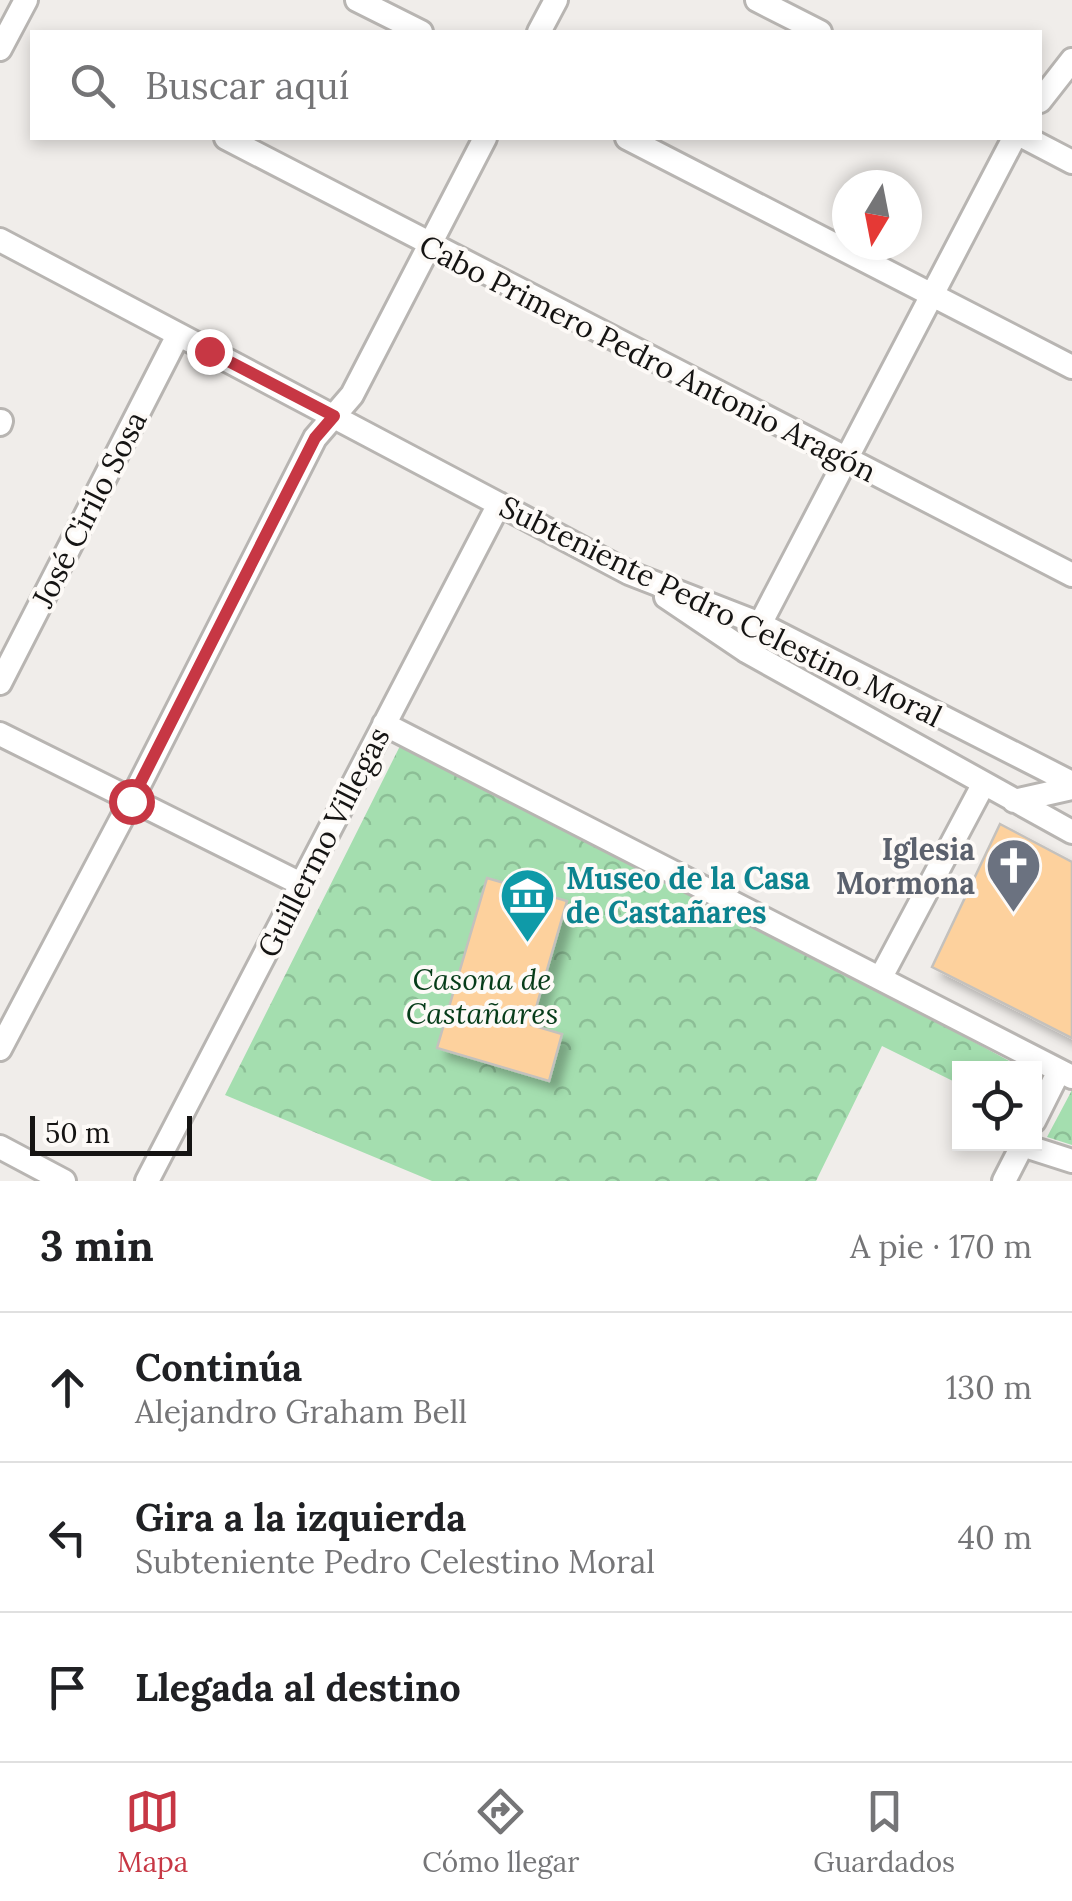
<!DOCTYPE html>
<html lang="es">
<meta charset="utf-8">
<style>
:root{--surface:#fff;--page:#f2f2f2;--text:#202124;--muted:#757577;--line:#e0e0e0;--accent:#c73744}
body{margin:0;font-family:Lora,serif;background:var(--page);color:var(--text)}
.controls{position:absolute;right:30px;bottom:30px;display:grid;overflow:hidden;border-radius:0px;box-shadow:0 5px 15px #0003}
.controls button{width:90px;height:90px;display:grid;place-items:center;padding:0;border:0;border-bottom:2px solid var(--line);background:var(--surface);color:var(--text);font:50px sans-serif}
.compass{position:absolute;left:832px;top:170px;width:90px;height:90px;border-radius:50%;background:var(--surface);box-shadow:0 5px 15px #0003;rotate:190deg}
.scale{position:absolute;left:30px;bottom:25px;width:162px;box-sizing:border-box;padding-left:10px;border:5px solid #151413;border-top:0;font-size:28px;line-height:35px;white-space:nowrap;color:#151413;-webkit-text-stroke:8px #fdfaf7;paint-order:stroke}
.stop{position:absolute;width:30px;height:30px;margin:-22px;border:8px solid #c73744;border-radius:50%;background:#fff}
.stop.end{background:#c73744;border-color:#fff;box-shadow:0 2px 10px #0008}
.list{margin:0;padding:0;list-style:none}
h2{display:flex;justify-content:space-between;align-items:center;height:130px;margin:0;padding:0 40px;font-size:42px}
h2 small{font-size:32px;font-weight:400;color:var(--muted)}
.list li{display:grid;grid-template-columns:65px 1fr auto;gap:30px;align-items:center;box-sizing:border-box;height:150px;padding:0 40px;border-top:2px solid var(--line)}
.list b{display:block;font-size:38px;white-space:nowrap}
.list p{margin:0;font-size:32px;white-space:nowrap;color:var(--muted)}
.list em{font-size:32px;font-style:normal;color:var(--muted)}
.icon{flex:none;width:55px;height:55px;fill:none;stroke:currentColor;stroke-width:2;stroke-linecap:round;stroke-linejoin:round}
.map{position:relative;flex:none;width:1072px;height:1181px;overflow:hidden}
.search{position:absolute;background:var(--surface);box-shadow:0 5px 15px #0003;left:30px;right:30px;top:30px;height:110px;display:flex;align-items:center;gap:25px;box-sizing:border-box;padding:0 35px;border-radius:0px;color:var(--muted);font-size:38px}
.sheet{height:580px;background:var(--surface)}
nav{display:flex;justify-content:space-around;align-items:center;box-sizing:border-box;height:140px;border-top:2px solid var(--line);background:var(--surface);font-size:28px;color:var(--muted)}
nav a{display:grid;justify-items:center;gap:5px}
nav .on{color:var(--accent)}
.map>svg:first-child{display:block}
.park{fill:url(#park-crowns)}
.building{fill:#fdd19d;stroke:#c4c1bd;stroke-width:2.5;filter:url(#shadow)}
.lines{fill:none;stroke-linecap:round;stroke-linejoin:round}
.minor-casing{stroke:#b8b5b2;stroke-width:28}
.minor{stroke:#fff;stroke-width:22}
.route{stroke:#c73744;stroke-width:12}
.labels{text-anchor:middle;dominant-baseline:central;stroke-width:8;stroke-linejoin:round;paint-order:stroke}
.street-label{font-size:30px;fill:#151413;stroke:#fdfaf7}
.worship-label{font-size:30px;font-weight:bold;fill:#5b616d;stroke:#fdfaf7;text-anchor:end}
.culture-label{font-size:30px;font-weight:bold;fill:#0d838f;stroke:#fdfaf7;text-anchor:start}
.park-label{font-size:30px;font-style:italic;fill:#063c19;stroke:#fdfaf7}
</style>
<div class="map">
<svg width="1072" height="1181" viewBox="0 0 1072 1181">
<defs>
<pattern id="park-crowns" width="20" height="18" patternUnits="userSpaceOnUse" patternTransform="scale(2.5)"><rect width="20" height="18" fill="#a4deaf"/><path d="M2 6a3 3 0 1 1 6 0M12 15a3 3 0 1 1 6 0" fill="none" stroke="#8cbe96"/></pattern>
<filter id="shadow"><feDropShadow dx="9" dy="9" stdDeviation="5" flood-color="#0004"/></filter>
</defs>
<rect width="100%" height="100%" fill="#f0edea"/>
<path class="park" d="M400,746L897,1000L1022,1068H960L959,1084L882,1046L816,1181H432L225,1095Z
M1072,1090V1145L1047,1137Z"/>
<path class="building" d="M1000,824L1072,862V1038L932,967Z
M487,878L567,901L531,1025L562,1034L549,1081L437,1048Z"/>
<g class="lines">
<defs>
<path id="minor" d="M357,0L421,32
M757,0L820,32
M539,32L556,0
M0,49L26,0
M1040,101L1072,60
M226,138L1072,575
M627,138L1072,367
M1026,138L1072,162
M0,240L629,573L760,624L1072,783
M0,424L1,421
M666,597L746,651L1072,832
M746,651L1014,138
M0,683L178,335
M384,724L1072,1077
M0,734L301,884
M1014,801L1072,788
M881,977L983,785
M0,1049L131,801L315,438L352,395L485,138
M1034,1121L1059,1071
M1022,1145L1072,1161
M0,1147L64,1181
M147,1181L499,504
M1004,1181L1023,1144"/>
</defs>
<use href="#minor" class="minor-casing"/>
<use href="#minor" class="minor"/>
</g>
<g class="lines">
<path class="route" d="M131,801L315,438L334,416L209,351"/>
</g>
<defs>
<symbol id="church-pin" viewBox="-11 -11 22 30"><path d="M0 17L-7.5 6A9.5 9.5 0 1 1 7.5 6Z" fill="#6b7280" stroke="#fdfaf7"/><path d="M-1.2-6h2.4v3.5h3.3v2.4h-3.3V6h-2.4V-.1h-3.3v-2.4h3.3Z" fill="#fff"/></symbol>
<symbol id="museum-pin" viewBox="-11 -11 22 30"><path d="M0 17L-7.5 6A9.5 9.5 0 1 1 7.5 6Z" fill="#0f9aa8" stroke="#fdfaf7"/><path d="M0-6L6-3V-2H-6V-3ZM-5-1h2V3h-2ZM-1-1h2V3h-2ZM3-1h2V3H3ZM-6 4H6V6H-6Z" fill="#fff"/></symbol>
</defs>
<g fill-rule="evenodd">
<use href="#church-pin" x="982" y="834" width="63" height="86"/>
<use href="#museum-pin" x="496" y="864" width="63" height="86"/>
</g>
<g class="labels">
<g class="street-label">
<text transform="translate(648 358) rotate(27)">Cabo Primero Pedro Antonio Aragón</text>
<text transform="translate(89 509) rotate(-63)">José Cirilo Sosa</text>
<text transform="translate(721 611) rotate(26)">Subteniente Pedro Celestino Moral</text>
<text transform="translate(323 842) rotate(-63)">Guillermo Villegas</text>
</g>
<g class="worship-label">
<text x="975" y="849">Iglesia<tspan x="975" dy="34">Mormona</tspan></text>
</g>
<g class="culture-label">
<text x="566" y="878">Museo de la Casa<tspan x="566" dy="34">de Castañares</tspan></text>
</g>
<g class="park-label">
<text x="482" y="979">Casona de<tspan x="482" dy="34">Castañares</tspan></text>
</g>
</g>
</svg>
<div class="controls">
<button><svg class="icon" aria-label="locate" viewBox="0 0 24 24"><circle cx="12" cy="12" r="6"/><path d="M12 2v4M12 18v4M2 12h4M18 12h4"/></svg></button>
</div>
<svg class="compass" viewBox="-18 -18 36 36"><path d="M0-13l5 13h-10z" fill="#e53935"/><path d="M0 13l5-13h-10z" fill="#757577"/></svg>
<div class="scale">50 m</div>
<div class="stop" style="left:131px;top:801px"></div>
<div class="stop end" style="left:209px;top:351px"></div>
<div class="search"><svg class="icon" aria-label="search" viewBox="0 0 24 24"><circle cx="10" cy="10" r="6"/><path d="M15 15l6 6"/></svg>Buscar aquí</div>
</div>
<section class="sheet">
<h2>3 min<small>A pie · 170 m</small></h2>
<ul class="list">
<li><svg class="icon" aria-label="ahead" viewBox="0 0 24 24"><path d="M12 20V5M6 11l6-6 6 6"/></svg><div><b>Continúa</b><p>Alejandro Graham Bell</p></div><em>130 m</em></li>
<li><svg class="icon" aria-label="left" viewBox="0 0 24 24"><path d="M17 20v-9H6M10 6l-5 5 5 5"/></svg><div><b>Gira a la izquierda</b><p>Subteniente Pedro Celestino Moral</p></div><em>40 m</em></li>
<li><svg class="icon" aria-label="arrive" viewBox="0 0 24 24"><path d="M6 21V4h12l-3 4 3 4H6"/></svg><div><b>Llegada al destino</b></div></li>
</ul>
</section>
<nav>
<a class="on"><svg class="icon" aria-label="map" viewBox="0 0 24 24"><path d="M3 6l6-2 6 2 6-2v14l-6 2-6-2-6 2zM9 4v14M15 6v14"/></svg>Mapa</a>
<a><svg class="icon" aria-label="directions" viewBox="0 0 24 24"><path d="M12 3l9 9-9 9-9-9zM9 14v-3h6M13 9l2 2-2 2"/></svg>Cómo llegar</a>
<a><svg class="icon" aria-label="saved" viewBox="0 0 24 24"><path d="M7 4h10v16l-5-4-5 4z"/></svg>Guardados</a>
</nav>
